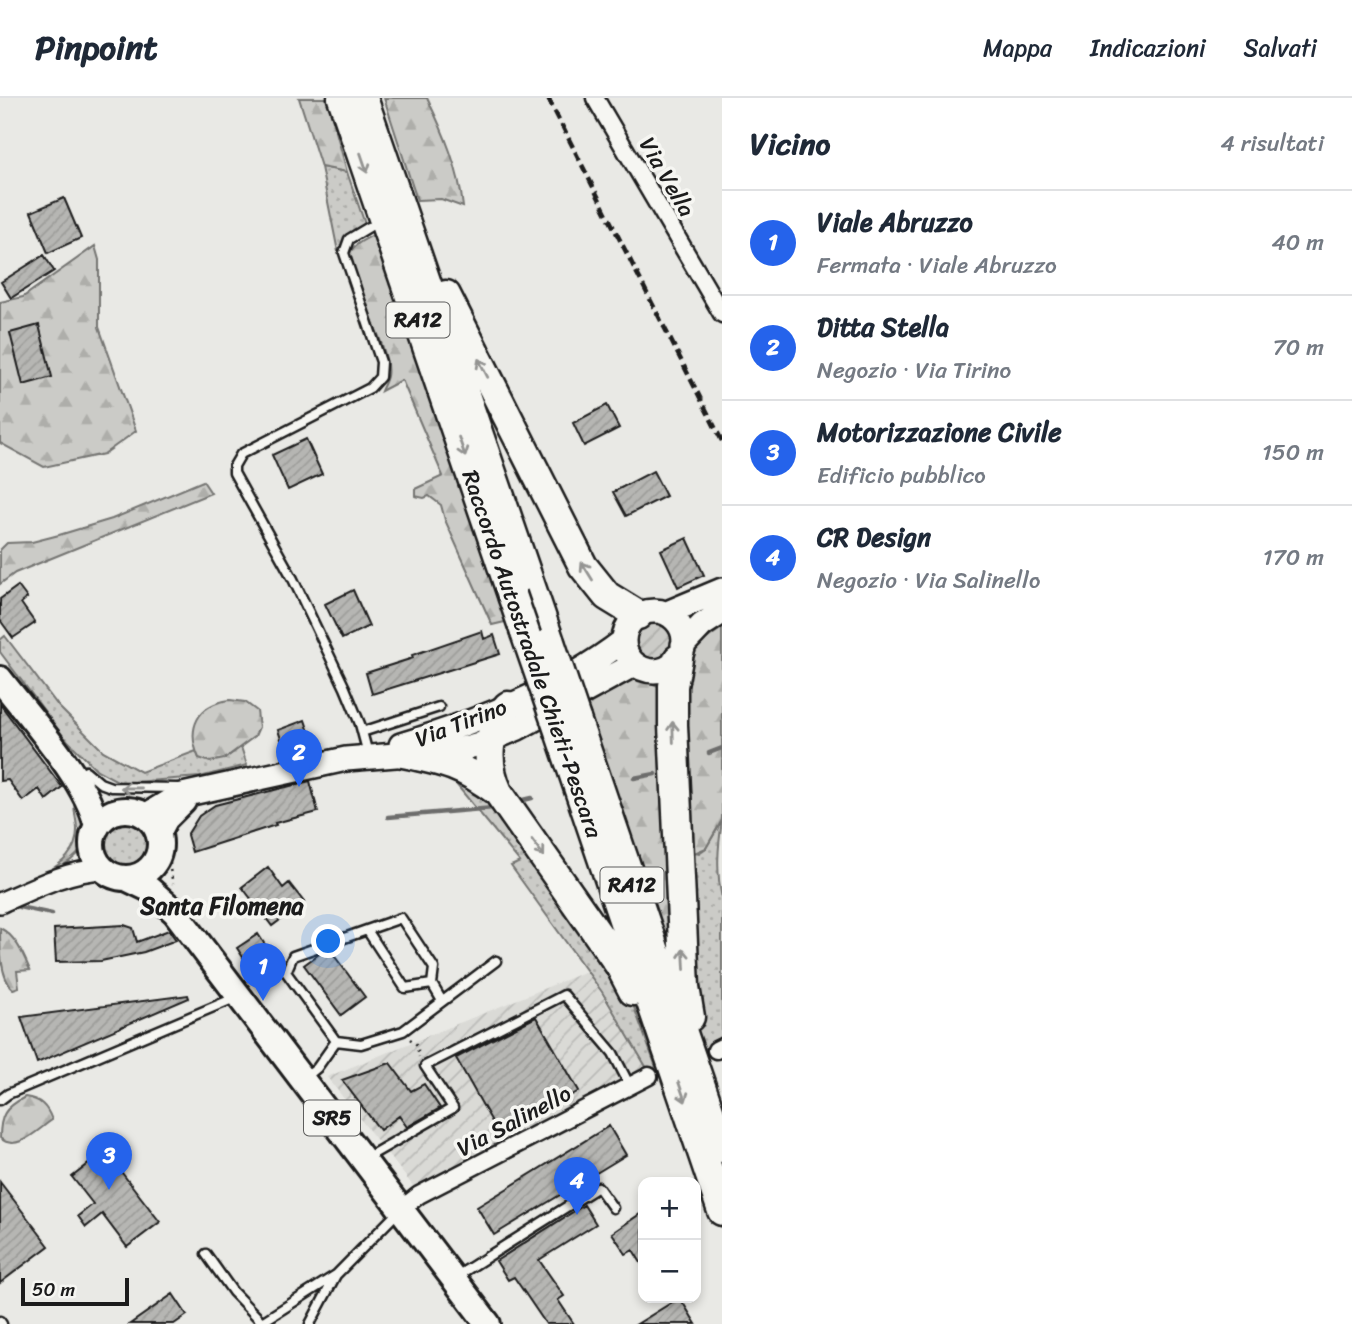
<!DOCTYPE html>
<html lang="it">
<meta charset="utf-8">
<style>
:root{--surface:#fff;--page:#f2f2f3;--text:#1f2937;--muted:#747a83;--line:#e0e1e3;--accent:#2563eb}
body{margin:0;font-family:Sriracha,sans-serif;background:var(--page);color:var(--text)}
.controls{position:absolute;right:21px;bottom:21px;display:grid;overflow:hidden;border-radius:14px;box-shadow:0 4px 10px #0003}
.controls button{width:63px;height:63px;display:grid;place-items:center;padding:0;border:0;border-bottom:2px solid var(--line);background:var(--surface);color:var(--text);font:35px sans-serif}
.scale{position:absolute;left:21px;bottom:18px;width:108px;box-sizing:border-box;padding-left:7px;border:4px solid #1c1c1c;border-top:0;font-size:19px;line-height:24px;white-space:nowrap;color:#1c1c1c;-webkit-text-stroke:5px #f6f6f2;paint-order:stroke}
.you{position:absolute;left:329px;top:844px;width:24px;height:24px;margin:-18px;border:5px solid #fff;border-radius:50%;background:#1a73e8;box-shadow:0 0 0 10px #1a73e833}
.badge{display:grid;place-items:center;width:46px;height:46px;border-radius:50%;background:var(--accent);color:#fff;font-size:23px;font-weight:700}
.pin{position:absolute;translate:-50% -58px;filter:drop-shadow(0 2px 4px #0008)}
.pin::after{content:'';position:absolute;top:37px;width:24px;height:21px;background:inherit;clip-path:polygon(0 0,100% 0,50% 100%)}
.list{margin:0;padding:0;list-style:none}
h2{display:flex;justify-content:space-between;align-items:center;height:91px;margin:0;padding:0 28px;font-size:30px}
h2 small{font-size:23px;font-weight:400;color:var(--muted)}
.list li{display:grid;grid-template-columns:46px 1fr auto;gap:21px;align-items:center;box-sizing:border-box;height:105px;padding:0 28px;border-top:2px solid var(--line)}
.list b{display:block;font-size:26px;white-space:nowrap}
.list p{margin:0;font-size:23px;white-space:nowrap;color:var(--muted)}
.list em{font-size:23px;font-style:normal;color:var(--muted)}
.map{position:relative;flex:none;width:722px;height:1226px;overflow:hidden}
header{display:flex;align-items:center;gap:42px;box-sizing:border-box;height:98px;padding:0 35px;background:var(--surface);border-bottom:2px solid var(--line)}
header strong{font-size:33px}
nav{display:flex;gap:38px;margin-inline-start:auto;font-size:24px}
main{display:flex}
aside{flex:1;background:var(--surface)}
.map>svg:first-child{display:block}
.industrial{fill:url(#industrial-furrows)}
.grass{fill:url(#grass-dots);stroke:#747472;stroke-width:2}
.forest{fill:url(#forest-firs);stroke:#747472;stroke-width:2}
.garden{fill:url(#garden-furrows);stroke:#747472;stroke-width:2}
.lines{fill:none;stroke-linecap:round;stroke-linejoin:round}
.stream{stroke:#6d6d6c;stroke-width:4.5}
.building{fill:url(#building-hatch);stroke:#1c1c1c;stroke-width:2}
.service-casing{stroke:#1c1c1c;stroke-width:13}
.minor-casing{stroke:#1c1c1c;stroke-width:21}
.tertiary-casing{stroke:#1c1c1c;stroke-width:24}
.secondary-casing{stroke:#1c1c1c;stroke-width:28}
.primary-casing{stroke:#1c1c1c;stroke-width:30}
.motorway-casing{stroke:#1c1c1c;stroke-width:33}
.path{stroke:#1c1c1c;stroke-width:2.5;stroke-dasharray:2 5;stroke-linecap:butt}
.service{stroke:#f6f6f2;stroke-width:8}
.minor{stroke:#f6f6f2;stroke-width:16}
.tertiary{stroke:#f6f6f2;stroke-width:19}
.secondary{stroke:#f6f6f2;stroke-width:23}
.primary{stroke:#f6f6f2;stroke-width:24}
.motorway{stroke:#f6f6f2;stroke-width:28}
.rail{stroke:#1c1c1c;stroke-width:4.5;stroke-dasharray:10 5;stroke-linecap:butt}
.motorway-bridge-casing{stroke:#1c1c1c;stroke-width:33;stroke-linecap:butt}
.motorway-bridge{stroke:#f6f6f2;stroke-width:28}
.oneway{stroke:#949492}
.labels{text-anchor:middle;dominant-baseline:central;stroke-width:7;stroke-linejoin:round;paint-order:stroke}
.shield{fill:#f6f6f2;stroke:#5d5d5c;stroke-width:2}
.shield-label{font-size:21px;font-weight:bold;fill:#1c1c1c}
.street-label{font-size:23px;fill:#1c1c1c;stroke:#f6f6f2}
.neighbourhood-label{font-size:24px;font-weight:bold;fill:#1c1c1c;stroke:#f6f6f2}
</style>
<header>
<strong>Pinpoint</strong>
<nav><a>Mappa</a><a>Indicazioni</a><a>Salvati</a></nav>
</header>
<main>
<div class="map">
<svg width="722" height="1226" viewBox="0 0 722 1226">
<defs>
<pattern id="industrial-furrows" width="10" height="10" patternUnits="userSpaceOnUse" patternTransform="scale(1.75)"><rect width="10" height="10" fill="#dadad6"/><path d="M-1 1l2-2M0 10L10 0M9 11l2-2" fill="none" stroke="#babab7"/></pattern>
<pattern id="grass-dots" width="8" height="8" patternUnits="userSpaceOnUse" patternTransform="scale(1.75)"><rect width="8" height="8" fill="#cbcbc7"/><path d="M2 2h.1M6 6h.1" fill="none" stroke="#aeaeaa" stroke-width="1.8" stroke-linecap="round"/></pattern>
<pattern id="forest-firs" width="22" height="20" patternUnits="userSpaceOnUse" patternTransform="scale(1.75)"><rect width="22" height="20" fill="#cbcbc7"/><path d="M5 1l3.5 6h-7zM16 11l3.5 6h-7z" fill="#aeaeaa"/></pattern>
<pattern id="garden-furrows" width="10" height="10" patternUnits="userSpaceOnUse" patternTransform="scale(1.75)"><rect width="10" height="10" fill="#cbcbc7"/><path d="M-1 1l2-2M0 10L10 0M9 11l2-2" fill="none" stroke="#aeaeaa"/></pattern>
<pattern id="building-hatch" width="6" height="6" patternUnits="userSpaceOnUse" patternTransform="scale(1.75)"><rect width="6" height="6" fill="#b6b6b3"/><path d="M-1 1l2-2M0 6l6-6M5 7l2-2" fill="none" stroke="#9c9c99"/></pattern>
</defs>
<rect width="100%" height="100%" fill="#e9e9e5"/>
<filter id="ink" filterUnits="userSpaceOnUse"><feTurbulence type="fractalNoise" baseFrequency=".0143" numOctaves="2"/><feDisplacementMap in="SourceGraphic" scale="14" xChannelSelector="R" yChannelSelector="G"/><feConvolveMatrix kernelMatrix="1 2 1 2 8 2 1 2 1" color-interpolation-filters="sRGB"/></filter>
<g filter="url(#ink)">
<path class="industrial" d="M587,873L646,969L417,1093L327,979Z"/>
<path class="grass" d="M321,69L347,74L365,126L347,140L338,154Z
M5,538L59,609L103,653L141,674L196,653L199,660L224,661L241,649L247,667L200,679L121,685L97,672L64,639L0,554V542Z
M447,675L479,690L631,901L656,969L648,972L602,894L511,768L520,764Z
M722,723C718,749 716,773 722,800V940L704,951L697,930L687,752L699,755L706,750Z
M105 746a22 22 0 1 1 44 0a22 22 0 1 1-44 0Z"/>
<path class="forest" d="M299,0H327L347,74L321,69Z
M384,0H427C444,35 459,70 463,109L441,101L417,102Z
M373,137L509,523L492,527L445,422L441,407L429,398L424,400L415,398V391L443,378L402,282L381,293C383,288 386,283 387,278C393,247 341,174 351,153C355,145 366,141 373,137Z
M95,148L99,162V229L136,333L104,356L44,369L0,345V204L23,199Z
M203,383L211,395L15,475L0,486V452L7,445L32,444L59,437L112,421Z
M722,530V722L706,750L692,756L683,727L687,565L695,549Z
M629,576L663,590L674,831L658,835L578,604Z
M230,602L245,604L257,613L259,629L255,638L224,661L210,664L199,660C186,631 197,606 230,602Z
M75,698C79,706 86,716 87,724C91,753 67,768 44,776C61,766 77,755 77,732C77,720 72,711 75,698Z
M0,830C16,838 23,856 30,872L17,873L19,889L13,891C0,880 0,849 0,830Z
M25,999C40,1001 47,1008 52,1022C37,1032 17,1055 0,1040C0,1018 4,1010 25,999Z"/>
<path class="garden" d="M633 541a20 20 0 1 1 40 0a20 20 0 1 1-40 0Z"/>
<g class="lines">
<path class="stream" d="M709,655L722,650
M634,680L655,676
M515,704L532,700
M388,719L494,710
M19,809L52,816"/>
</g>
<path class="building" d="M64,100L81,140L48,155L31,114Z
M44,157L54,173L11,200L1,184Z
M39,227L52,279L23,287L10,235Z
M607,307L619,330L584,348L573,325Z
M306,341L322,376L288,392L272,357Z
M653,373L666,398L626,418L613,394Z
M687,440L704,477L678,489L661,452Z
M18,488L27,500L21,505L35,525L13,540L0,522V501Z
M353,492L369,528L342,541L325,506Z
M482,533L484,541L494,537L500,556L372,596L366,575L413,560L412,557Z
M0,606L62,689L46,702L39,691L23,703L8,682L0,683Z
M305,622L310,637L283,647L278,632Z
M310,683L318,714L275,725L276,727L192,754L187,737L199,718L215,707Z
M268,769L283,790L289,785L304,804L272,828L242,789Z
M124,827L133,830L137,844L169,832L176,842L144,854L101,863L56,864L54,831Z
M258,836L273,859L252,873L237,850Z
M330,852L365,899L341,917L304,867L319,856Z
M188,897L189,900L37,965L21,919Z
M536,919L579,993L500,1038L456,960Z
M390,965L411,993L424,986L440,1010L407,1029L399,1018L380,1032L342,982Z
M609,1028L626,1057L494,1137L477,1109Z
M105,1053L160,1124L127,1149L102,1116L86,1129L78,1118L93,1106L72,1079Z
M0,1084L49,1148L0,1185Z
M584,1107L596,1126L539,1162L564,1198L558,1202L574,1226H546L514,1179L508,1182L496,1163Z
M643,1114V1168L633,1152L626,1156L612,1135Z
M173,1196L187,1217L174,1226H130Z
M680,1200L696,1226H637L679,1200Z"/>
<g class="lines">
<defs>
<path id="service" d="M362,634L439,609
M368,656L360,626L345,590L293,481L234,375V368L241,356L370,290L380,279L381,264L344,155L349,141L369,129
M77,679L86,673L100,685L111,689L179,690
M367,832L405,890L432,886L442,903
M336,943L286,874L293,858L401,820L434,870L432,886
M305,980L317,970L336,943L361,946L403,933L496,863
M0,1002L8,996L237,899
M366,1060L453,1010L425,968L564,897L613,955L630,988
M206,1156L233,1194L262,1224L336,1177L310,1226
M336,1177L398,1114
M457,1178L598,1089L613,1110
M0,1223L2,1226"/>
<path id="minor" d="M595,0L722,216
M716,952L722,949
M401,1111L419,1097L649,978"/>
<path id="tertiary" d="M0,805C34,790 66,773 103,771"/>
<path id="secondary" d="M624 543a30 30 0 1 1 60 0a30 30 0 1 1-60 0Z
M667,515L722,492
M683,547L702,527L722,514
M401,647C479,623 558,593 623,543
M145,718L178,698L346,661L458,652L479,646L518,630L635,566
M158,736L166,721L184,703"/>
<path id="primary" d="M0,581C29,619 88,683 97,729
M92 746a34 34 0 1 1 68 0a34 34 0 1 1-68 0Z
M126,780L149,791L175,814L488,1226"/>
<path id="motorway" d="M342,0L512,497
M363,0L550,544
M446,197L583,468L607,498L638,517
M678,561L673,588V627L685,889L690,919
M508,608C486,632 485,666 498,694L620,868L633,893
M576,621L722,1050
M559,633L722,1113
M403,655C444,663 464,668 498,694"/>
</defs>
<use href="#service" class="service-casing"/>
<use href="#minor" class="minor-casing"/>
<use href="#tertiary" class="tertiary-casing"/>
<use href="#secondary" class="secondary-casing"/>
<use href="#primary" class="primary-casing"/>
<use href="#motorway" class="motorway-casing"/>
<path class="path" d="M170,751V771L173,786
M410,941L417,947L419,959"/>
<use href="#service" class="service"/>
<use href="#minor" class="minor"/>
<use href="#tertiary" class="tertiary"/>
<use href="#secondary" class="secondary"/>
<use href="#primary" class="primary"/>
<use href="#motorway" class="motorway"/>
<path class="rail" d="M548,0L722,343"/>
<defs>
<path id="motorway-bridge" d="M512,497L559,633
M550,544L576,621"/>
</defs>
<use href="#motorway-bridge" class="motorway-bridge-casing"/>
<use href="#motorway-bridge" class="motorway-bridge"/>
</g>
<defs><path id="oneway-shaft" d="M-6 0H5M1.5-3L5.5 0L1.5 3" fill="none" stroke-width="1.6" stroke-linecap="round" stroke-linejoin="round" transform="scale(1.75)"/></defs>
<g class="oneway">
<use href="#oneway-shaft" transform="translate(364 65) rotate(71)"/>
<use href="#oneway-shaft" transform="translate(483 270) rotate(-117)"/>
<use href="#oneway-shaft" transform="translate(462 349) rotate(71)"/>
<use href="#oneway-shaft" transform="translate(587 473) rotate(-122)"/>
<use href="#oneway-shaft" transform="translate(673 634) rotate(-92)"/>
<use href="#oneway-shaft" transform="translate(131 690) rotate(-180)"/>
<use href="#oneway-shaft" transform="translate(538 750) rotate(54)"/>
<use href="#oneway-shaft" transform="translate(684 861) rotate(-93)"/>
<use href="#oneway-shaft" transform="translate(682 994) rotate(71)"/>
</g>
</g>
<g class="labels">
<g class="shield">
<rect x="386.5" y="204.5" width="63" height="35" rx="5"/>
<rect x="600.5" y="769.5" width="63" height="35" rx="5"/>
<rect x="304" y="1002.5" width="56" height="35" rx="5"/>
</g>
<g class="shield-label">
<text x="418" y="222">RA12</text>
<text x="632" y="787">RA12</text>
<text x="332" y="1020">SR5</text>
</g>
<g class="street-label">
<text transform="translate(667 79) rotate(60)">Via Vella</text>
<text transform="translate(532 556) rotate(71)">Raccordo Autostradale Chieti-Pescara</text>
<text transform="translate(461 625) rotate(-21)">Via Tirino</text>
<text transform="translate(514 1023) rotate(-28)">Via Salinello</text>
</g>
<g class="neighbourhood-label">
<text x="222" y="808">Santa Filomena</text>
</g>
</g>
</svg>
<div class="controls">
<button>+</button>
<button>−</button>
</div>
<div class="scale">50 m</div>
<div class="you"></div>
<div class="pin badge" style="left:263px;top:903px">1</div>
<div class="pin badge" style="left:299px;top:689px">2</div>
<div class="pin badge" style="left:109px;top:1092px">3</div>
<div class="pin badge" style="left:577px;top:1117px">4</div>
</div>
<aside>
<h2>Vicino<small>4 risultati</small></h2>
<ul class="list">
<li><span class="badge">1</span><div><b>Viale Abruzzo</b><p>Fermata · Viale Abruzzo</p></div><em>40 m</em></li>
<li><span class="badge">2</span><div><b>Ditta Stella</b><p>Negozio · Via Tirino</p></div><em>70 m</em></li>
<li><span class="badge">3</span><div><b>Motorizzazione Civile</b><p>Edificio pubblico</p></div><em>150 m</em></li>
<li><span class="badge">4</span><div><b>CR Design</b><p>Negozio · Via Salinello</p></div><em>170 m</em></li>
</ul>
</aside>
</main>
